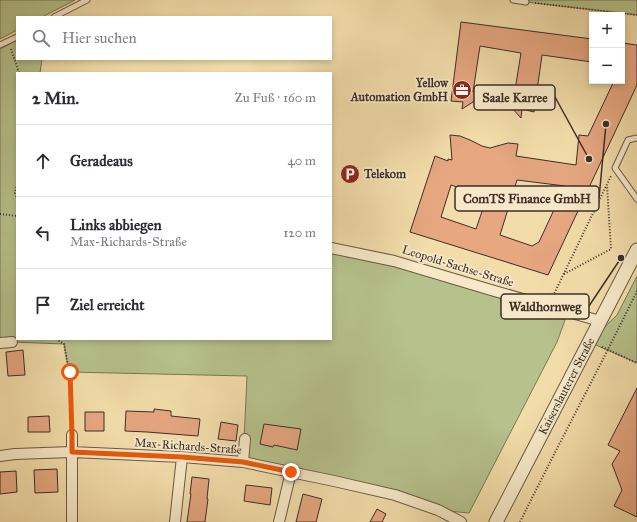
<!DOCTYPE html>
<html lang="de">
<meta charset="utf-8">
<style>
:root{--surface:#fff;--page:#f2f2f3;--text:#2b2b33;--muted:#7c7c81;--line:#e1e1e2}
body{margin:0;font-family:"IM FELL Great Primer",serif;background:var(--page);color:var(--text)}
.controls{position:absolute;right:12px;top:12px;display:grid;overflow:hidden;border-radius:0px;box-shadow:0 2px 6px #0003}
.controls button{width:36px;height:36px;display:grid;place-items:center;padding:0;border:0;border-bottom:1px solid var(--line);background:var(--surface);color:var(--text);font:20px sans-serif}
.stop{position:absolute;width:12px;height:12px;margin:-9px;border:3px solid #ea580c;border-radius:50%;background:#fff}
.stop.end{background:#ea580c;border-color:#fff;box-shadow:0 1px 4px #0008}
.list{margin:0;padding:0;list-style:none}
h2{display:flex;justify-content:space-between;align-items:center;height:52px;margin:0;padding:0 16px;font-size:17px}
h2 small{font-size:13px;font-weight:400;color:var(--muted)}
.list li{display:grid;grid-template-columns:26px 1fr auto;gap:12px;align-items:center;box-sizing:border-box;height:72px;padding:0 16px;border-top:1px solid var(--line)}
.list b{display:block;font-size:15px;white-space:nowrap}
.list p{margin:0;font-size:13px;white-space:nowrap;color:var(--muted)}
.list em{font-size:13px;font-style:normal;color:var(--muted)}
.icon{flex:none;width:22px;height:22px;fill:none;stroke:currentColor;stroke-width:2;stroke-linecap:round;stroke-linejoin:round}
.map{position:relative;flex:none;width:637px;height:522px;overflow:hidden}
.search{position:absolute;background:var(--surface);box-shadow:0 2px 6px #0003;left:16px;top:16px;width:316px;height:44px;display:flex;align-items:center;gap:10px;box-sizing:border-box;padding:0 14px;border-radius:0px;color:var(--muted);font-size:15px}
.panel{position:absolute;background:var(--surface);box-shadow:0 2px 6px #0003;left:16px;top:72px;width:316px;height:268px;border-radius:0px}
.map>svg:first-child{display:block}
.green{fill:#b6c28c;stroke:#79785a}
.building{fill:#e6a781;stroke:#3c2e28;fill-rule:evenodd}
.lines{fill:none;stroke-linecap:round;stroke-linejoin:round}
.service-casing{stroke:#6a5a48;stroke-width:7}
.minor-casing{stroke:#6a5a48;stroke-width:12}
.tertiary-casing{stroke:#6a5a48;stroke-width:15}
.path{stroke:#3c2e28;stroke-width:2;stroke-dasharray:1 2;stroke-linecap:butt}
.service{stroke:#f7e9c8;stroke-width:5}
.minor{stroke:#f7e9c8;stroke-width:10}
.tertiary{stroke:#f7e9c8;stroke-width:13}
.route{stroke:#ea580c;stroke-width:5}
.labels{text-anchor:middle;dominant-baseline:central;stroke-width:3.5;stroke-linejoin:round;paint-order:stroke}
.poi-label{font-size:12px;font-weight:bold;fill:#3c2e28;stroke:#f7e9c8;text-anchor:end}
.street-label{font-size:12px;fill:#3c2e28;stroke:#f7e9c8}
.leader{fill:none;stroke:#3c2e28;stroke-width:1.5}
.callout-dot{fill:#3c2e28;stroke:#f7e9c8;stroke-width:1.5}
.callout{fill:#f7e9c8;stroke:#3c2e28;stroke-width:1.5}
.callout-label{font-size:13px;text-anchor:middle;font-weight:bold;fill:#3c2e28}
</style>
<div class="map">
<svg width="637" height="522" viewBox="0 0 637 522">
<rect width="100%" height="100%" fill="#f2ddaa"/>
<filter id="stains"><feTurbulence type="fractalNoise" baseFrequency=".005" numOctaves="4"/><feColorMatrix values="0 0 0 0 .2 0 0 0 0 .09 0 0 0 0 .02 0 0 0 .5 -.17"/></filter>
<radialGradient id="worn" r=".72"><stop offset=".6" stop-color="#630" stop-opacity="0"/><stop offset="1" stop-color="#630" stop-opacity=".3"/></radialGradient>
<path class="green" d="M0,0H75L42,17H17V30L0,39Z
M515,0H637V15L526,2Z
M17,40V59H42L40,73H17V339H331V248L394,261L547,311L565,320L557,342L469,513L438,510L243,462L247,376L69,372L64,344L12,342L0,343V49Z
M637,276V363L589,342L617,315Z"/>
<path class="building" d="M461,22L592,39V62L542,55L534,112L522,109L521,118L511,107L508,95L514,96L521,53L480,46L473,92H478L473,102L462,109L463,102L451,101Z
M622,43L637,45V85L548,275L410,232L435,156L448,161V159L452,160L450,135L460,136L470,140L482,146L490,148L508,143L518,144L516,156L576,165L579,135L588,136L614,81H622ZM517,180L565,186L539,242L532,246L500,235ZM451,185L487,197L476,229L441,217Z
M23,350L25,375L8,376L6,352Z
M637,388V517L614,506L622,490L612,464L620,451L608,445Z
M154,409L171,411V416L200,419L198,436L147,432L125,431L126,411L154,412Z
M85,412H104V431H85Z
M49,416L50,432H28V417Z
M221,422L238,425L236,441L218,439Z
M264,424L301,429L297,450L274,445L273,447L260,444Z
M57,469L58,492L35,493L34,470Z
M16,471L17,492L0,494V472Z
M192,477L209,479L207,499H208L205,522H187L191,494H190Z
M246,485L272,488L270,505L244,501Z
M303,494L322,499L316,522H296Z
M377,509L386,514L382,522H370Z"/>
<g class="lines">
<defs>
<path id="service" d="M513,0L526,2
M54,17L87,0
M0,45L17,37
M637,138L628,140L615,168L637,199"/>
<path id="minor" d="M331,248L394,261L491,290L600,321
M0,343L12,342
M0,456L15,454L72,452L182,457L243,462L334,481L395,495L438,510L461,522
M243,462L245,439
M72,522V435
M175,522L182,457
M279,522L291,472"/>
<g id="tertiary">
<path id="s1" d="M496,522L637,250"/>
</g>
</defs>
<use href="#service" class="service-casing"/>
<use href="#minor" class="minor-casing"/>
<use href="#tertiary" class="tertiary-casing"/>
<path class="path" d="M535,3L637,15
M11,49L19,73
M17,184L15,193L17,198
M0,214L17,216
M564,274L611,249L607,186
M553,296L611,176
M56,339L64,344L69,372L72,425
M602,347L637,363
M520,522C558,445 599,369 637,291"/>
<use href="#service" class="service"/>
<use href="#minor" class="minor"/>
<use href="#tertiary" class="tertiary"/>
</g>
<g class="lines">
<path class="route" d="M70,372L72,435V452L182,457L243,462L291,472"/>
</g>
<defs>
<symbol id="office-disc" viewBox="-11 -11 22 22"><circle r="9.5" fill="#8f2418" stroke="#f7e9c8"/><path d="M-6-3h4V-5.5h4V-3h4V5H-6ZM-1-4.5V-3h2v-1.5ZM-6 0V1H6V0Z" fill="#fff"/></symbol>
<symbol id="parking-disc" viewBox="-11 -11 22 22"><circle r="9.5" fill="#8f2418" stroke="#f7e9c8"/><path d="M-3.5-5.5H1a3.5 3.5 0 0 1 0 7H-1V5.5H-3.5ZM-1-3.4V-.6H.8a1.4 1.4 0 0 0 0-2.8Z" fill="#fff"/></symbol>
</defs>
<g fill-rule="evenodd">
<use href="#office-disc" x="451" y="79" width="22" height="22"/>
<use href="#parking-disc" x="339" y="163" width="22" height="22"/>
</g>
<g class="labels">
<g class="poi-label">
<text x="448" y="83">Yellow<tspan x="448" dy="14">Automation GmbH</tspan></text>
<text x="364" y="174" text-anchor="start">Telekom</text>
</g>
<g class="street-label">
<text transform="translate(458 266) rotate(17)">Leopold-Sachse-Straße</text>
<text stroke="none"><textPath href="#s1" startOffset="153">Kaiserslauterer Straße</textPath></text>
<text transform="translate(188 446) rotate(4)">Max-Richards-Straße</text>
</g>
</g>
<path class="leader" d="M589 159L555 97M606 124L599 198M621 258L589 306"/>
<g class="callout-dot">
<circle cx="589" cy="159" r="4"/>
<circle cx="606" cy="124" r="4"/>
<circle cx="621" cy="258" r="4"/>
</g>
<g class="callout">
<rect x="474" y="85" width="81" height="25" rx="4"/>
<rect x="455" y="186" width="144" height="25" rx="4"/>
<rect x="501" y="294" width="88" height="25" rx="4"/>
</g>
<g class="callout-label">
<text x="515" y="102">Saale Karree</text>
<text x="527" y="203">ComTS Finance GmbH</text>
<text x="545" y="311">Waldhornweg</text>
</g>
<rect width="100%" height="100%" filter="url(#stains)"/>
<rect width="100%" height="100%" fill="url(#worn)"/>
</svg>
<div class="controls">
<button>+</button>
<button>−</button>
</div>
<div class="stop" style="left:70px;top:372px"></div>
<div class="stop end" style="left:291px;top:472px"></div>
<div class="search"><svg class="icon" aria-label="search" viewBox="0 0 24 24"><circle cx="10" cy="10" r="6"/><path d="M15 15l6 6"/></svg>Hier suchen</div>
<section class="panel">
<h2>2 Min.<small>Zu Fuß · 160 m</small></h2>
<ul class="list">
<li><svg class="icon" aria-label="ahead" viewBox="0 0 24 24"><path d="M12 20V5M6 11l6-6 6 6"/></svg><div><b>Geradeaus</b></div><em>40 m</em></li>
<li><svg class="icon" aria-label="left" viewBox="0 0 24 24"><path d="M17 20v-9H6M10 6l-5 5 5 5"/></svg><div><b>Links abbiegen</b><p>Max-Richards-Straße</p></div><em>120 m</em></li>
<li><svg class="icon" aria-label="arrive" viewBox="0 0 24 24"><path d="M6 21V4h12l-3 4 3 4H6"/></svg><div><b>Ziel erreicht</b></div></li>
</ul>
</section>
</div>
